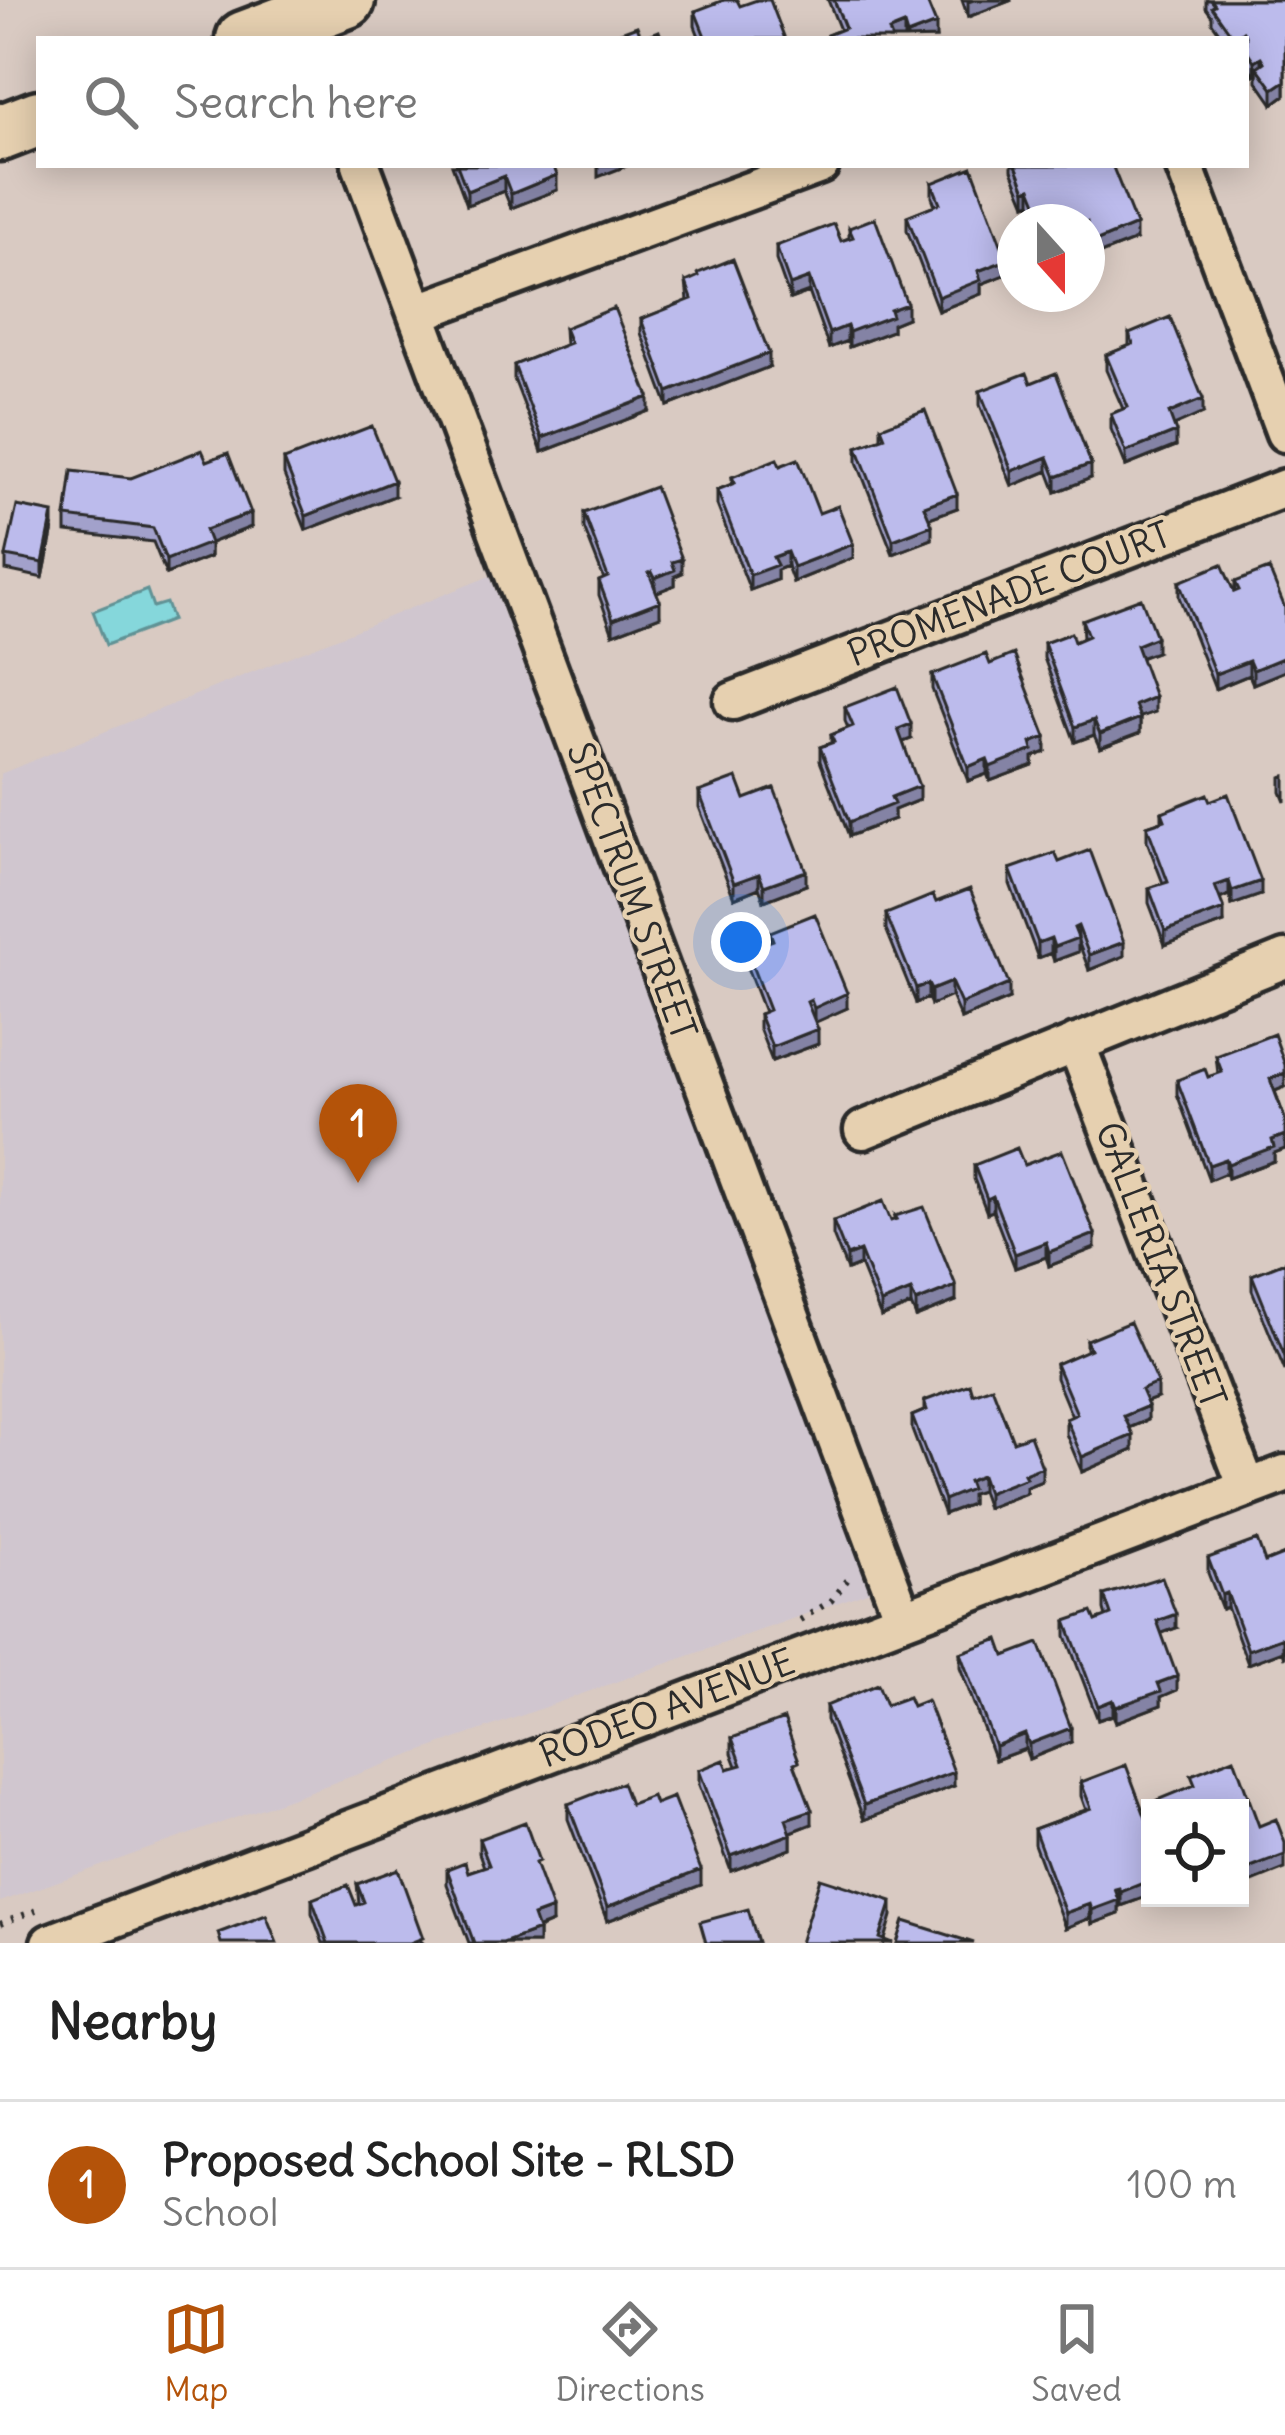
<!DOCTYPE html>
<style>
:root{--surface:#fff;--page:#f2f2f2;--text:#222;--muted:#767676;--line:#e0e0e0;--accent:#b45309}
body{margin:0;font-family:Delius,sans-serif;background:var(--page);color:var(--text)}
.controls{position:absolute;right:36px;bottom:36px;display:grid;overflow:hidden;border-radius:0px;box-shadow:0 6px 30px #0003}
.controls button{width:108px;height:108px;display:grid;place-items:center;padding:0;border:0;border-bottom:3px solid var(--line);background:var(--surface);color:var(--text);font:60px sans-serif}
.compass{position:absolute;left:997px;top:204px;width:108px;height:108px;border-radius:50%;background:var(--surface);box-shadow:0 6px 30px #0003;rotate:159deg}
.you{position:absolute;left:741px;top:942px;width:42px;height:42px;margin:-30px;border:9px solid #fff;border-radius:50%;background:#1a73e8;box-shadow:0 0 0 18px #1a73e833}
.badge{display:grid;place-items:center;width:78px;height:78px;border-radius:50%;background:var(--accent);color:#fff;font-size:39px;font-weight:700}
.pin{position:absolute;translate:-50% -99px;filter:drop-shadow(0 3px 6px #0008)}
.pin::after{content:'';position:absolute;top:63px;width:42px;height:36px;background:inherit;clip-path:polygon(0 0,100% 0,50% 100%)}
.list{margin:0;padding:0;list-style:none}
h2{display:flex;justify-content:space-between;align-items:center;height:156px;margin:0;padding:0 48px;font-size:51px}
h2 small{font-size:39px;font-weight:400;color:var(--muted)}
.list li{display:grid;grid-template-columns:78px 1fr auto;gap:36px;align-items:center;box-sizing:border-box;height:168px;padding:0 48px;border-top:3px solid var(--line)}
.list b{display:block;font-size:45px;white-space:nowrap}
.list p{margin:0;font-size:39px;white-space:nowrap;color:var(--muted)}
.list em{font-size:39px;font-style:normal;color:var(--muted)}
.icon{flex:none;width:66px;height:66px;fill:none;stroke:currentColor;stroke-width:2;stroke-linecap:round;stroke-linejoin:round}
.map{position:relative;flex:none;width:1285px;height:1943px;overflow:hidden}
.search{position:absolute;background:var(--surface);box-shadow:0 6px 30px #0003;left:36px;right:36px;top:36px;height:132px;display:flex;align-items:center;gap:30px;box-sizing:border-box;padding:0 42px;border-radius:0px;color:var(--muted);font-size:45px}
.sheet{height:324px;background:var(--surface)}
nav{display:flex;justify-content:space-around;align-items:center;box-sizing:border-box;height:168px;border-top:3px solid var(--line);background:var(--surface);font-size:33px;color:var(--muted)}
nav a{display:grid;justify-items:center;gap:6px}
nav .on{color:var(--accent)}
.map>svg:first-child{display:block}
.built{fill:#d0c6cf}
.water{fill:#85d7db;stroke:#619295;stroke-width:3}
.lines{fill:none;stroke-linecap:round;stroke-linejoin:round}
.street-casing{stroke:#2b2b2b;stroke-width:45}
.secondary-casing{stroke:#2b2b2b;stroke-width:63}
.path{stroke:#2b2b2b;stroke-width:6;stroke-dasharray:3 9;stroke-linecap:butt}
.street{stroke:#e6d0b0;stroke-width:36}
.secondary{stroke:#e6d0b0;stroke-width:54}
.wall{fill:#a2a1cb;stroke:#2b2b2b;stroke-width:3}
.shaded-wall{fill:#8483a5;stroke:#2b2b2b;stroke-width:3}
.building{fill:#bcbbec;stroke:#2b2b2b;stroke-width:3}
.labels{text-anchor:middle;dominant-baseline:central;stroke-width:9;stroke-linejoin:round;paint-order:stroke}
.street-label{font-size:36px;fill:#2b2b2b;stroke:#e6d0b0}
</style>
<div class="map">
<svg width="1285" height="1943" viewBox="0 0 1285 1943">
<rect width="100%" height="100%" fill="#d9cac2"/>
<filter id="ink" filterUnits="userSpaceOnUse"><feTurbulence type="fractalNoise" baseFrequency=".00833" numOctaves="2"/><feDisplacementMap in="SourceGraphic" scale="24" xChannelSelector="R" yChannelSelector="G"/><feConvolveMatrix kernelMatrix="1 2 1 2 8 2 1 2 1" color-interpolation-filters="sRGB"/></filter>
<g filter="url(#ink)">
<path class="built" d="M490,576L870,1591L0,1902V774Z"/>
<path class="water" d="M147,590L153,607L166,603L172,620L106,645L93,611Z"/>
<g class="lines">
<defs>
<path id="street" d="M361,165L903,1618
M1184,165L1285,433
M417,313L820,165
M733,701L1285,488
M1076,1043L1247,1487
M863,1130L1285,959
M50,1943L1285,1474"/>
<path id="secondary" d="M244,39L347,0
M0,133L39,118"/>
</defs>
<use href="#street" class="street-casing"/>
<use href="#secondary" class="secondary-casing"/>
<path class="path" d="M800,1620L831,1601L852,1574
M0,1924L36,1910"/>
<use href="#street" class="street"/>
<use href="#secondary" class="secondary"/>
</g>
<path class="wall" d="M828,0H926L936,38L827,39V35L840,30Z
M962,0H1012L968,17Z
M1206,0H1285V95L1273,104L1257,81V74L1254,75L1246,64V39H1224L1212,22V16L1206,8Z
M740,6L785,39H700L695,26V11Z
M452,165H553L557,190L511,208L504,191L467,205Z
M1012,165H1072L1136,240L1090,258L1087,250V222H1039L1031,202L1026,204L1012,170Z
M932,183L1007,274L981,284V294L938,311L907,230V216L935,205L932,197Z
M849,228L907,318L892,324V331L849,347L847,341L829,348L809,292L790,299L776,260V246L841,241L849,238Z
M686,282L769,367L668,406L641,333V319L688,301Z
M564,328L649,411L542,452L514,379V365L565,345Z
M1129,334L1203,413L1174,425L1176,446L1126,466L1111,429V414L1123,409L1106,370V355L1129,346Z
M1031,383L1091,478L1056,492L1048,471L1012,486L980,405V391Z
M881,427L957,508L929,518L932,539L893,554L857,462V447L881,439Z
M284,460L394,496L306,530L284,475Z
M207,461L251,527L210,543V557L166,574L153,542L66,532V517L131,478Z
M780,466L819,513L853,558L793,582L787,566L777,570V580L750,590L717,505V490L732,484V477Z
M584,513L682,573L675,576V585L656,592L660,616L613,634L599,595V581L604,579L584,528Z
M53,528L43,578L6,570V556Z
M1179,582L1234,592L1235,591V582L1285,608V671L1253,684L1249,675L1215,689L1179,597Z
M1082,620L1156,652L1140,658L1155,712L1140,717V733L1100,748L1094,735L1075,742L1044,658V643L1074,642L1083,638Z
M990,664L1046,752L1033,757V765L990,781L987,774L968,781L932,689V675Z
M845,707L911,739L903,742L919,800L894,810V819L849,836L820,761V747L831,743V735L848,728L845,721Z
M1285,776V802L1281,792V777Z
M699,792L745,799L806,885L764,901L759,888L734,898L699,807Z
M1210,801L1261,895L1232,905L1229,895L1220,899L1224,923L1165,945L1149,903V888L1163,883L1147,841V826L1162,821V812Z
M1059,862L1124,956L1089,970L1078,941V952L1054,961L1051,953L1038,958L1010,884V869Z
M936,902L1009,999L961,1019L951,996L931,1005L928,998L916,1003L886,929V914Z
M770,932L847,1008L815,1022L818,1044L772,1061L759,1028V1014L764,1012L746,965V950L770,941Z
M1216,1056L1285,1087L1275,1091L1285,1119V1149L1274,1153V1161L1228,1178L1226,1173L1209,1180L1177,1094V1080L1208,1077L1218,1074Z
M974,1165H1024L1095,1248L1049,1266L1046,1257L1015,1268L993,1211L987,1213L974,1179Z
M895,1216L956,1301L916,1317L911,1305L881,1317L860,1265L847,1270L833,1235V1221H891L895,1220Z
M1285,1262V1371L1252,1290V1275Z
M1086,1340L1157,1398L1146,1402L1148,1420L1130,1428L1133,1450L1082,1472L1066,1434V1419L1072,1417L1056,1378V1364L1086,1351Z
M973,1394L1013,1441L1042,1481L1026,1487V1493L987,1508L981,1491L971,1494V1504L944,1514L912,1430V1416L924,1411V1401Z
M1285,1554V1658L1283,1651L1248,1664L1227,1607L1222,1609L1208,1573V1558L1265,1562Z
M1104,1595L1176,1628L1161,1633L1177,1690L1161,1697V1705L1116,1722L1113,1715L1098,1720L1066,1636V1621H1096L1106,1617L1104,1610Z
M960,1653L1005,1656L1071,1742L1029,1759L1025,1749L995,1760L960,1667Z
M886,1705L954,1786L864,1820L826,1720V1706Z
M732,1738L799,1775L812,1824L791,1832V1849L731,1871L699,1785V1770L728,1769L737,1766L732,1753Z
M1081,1782L1146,1888V1897L1121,1906L1119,1902V1914L1092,1924L1090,1918L1065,1928L1034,1844V1829L1086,1810L1081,1796Z
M568,1804H655L701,1885L607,1921L568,1819Z
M479,1839L539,1875L552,1923L538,1929V1943H469L447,1884V1869L468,1872L484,1867L479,1853Z
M357,1884L423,1943H323L312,1913V1899L356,1905L359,1904Z"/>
<path class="shaded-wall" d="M974,0H1012L968,17V2Z
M936,24V38L907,39V35Z
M904,25V39H889V31Z
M1261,57V71L1257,67V74L1254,75V61Z
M1285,81V95L1273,104V89Z
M598,165H629L598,177Z
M557,175V190L511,208V194Z
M504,176V191L467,205V191Z
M1031,188V202L1026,204V190Z
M1136,225V240L1090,258V244Z
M1007,260V274L981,284V294L938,311V297L978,271Z
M809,278V292L790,299V285Z
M907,304V318L892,324V331L849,347V332L890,310Z
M847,326V341L829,348V333Z
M769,353V367L668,406V392Z
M649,397V411L542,452V438Z
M1203,399V413L1169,428V413Z
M1176,432V446L1126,466V452Z
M1048,457V471L1012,486V471Z
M1091,464V478L1056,492V477Z
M394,481V496L306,530V516Z
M957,494V508L924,520V506Z
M53,513V528L43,578V563Z
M251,513V527L210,543V557L166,574V560L205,530Z
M932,525V539L893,554V540Z
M853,544V558L793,582V567Z
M787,552V566L777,570V580L750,590V575L773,557Z
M682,559V573L675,576V585L655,593V578L672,562Z
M660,601V616L613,634V619Z
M1156,637V652L1136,659V645Z
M1285,657V671L1253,684V670Z
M1249,661V675L1215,689V674Z
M1155,697V712L1135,719V705Z
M1140,718V733L1100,748V734Z
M1094,720V735L1075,742V727Z
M911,724V739L898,744V729Z
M1046,737V752L1033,757V765L990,781V767L1031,743Z
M987,759V774L968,781V767Z
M919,786V800L894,810V819L849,836V822L891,797Z
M806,871V885L764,901V886Z
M759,874V888L734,898V883Z
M1229,881V895L1215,901V886Z
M1261,881V895L1232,905V891Z
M1224,909V923L1165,945V931Z
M1078,926V952L1054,961V947Z
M1051,938V953L1038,958V943Z
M1124,942V956L1089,970V955Z
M951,982V996L931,1005V990Z
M928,984V998L916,1003V988Z
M1009,984V999L961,1019V1004Z
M847,993V1008L814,1023V1008Z
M818,1029V1044L772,1061V1047Z
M1285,1073V1087L1270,1093V1079Z
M1285,1135V1149L1274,1153V1161L1228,1178V1164L1272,1140Z
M1226,1159V1173L1209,1180V1165Z
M993,1196V1211L987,1213V1199Z
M1095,1234V1248L1049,1266V1252Z
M1046,1242V1257L1015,1268V1254Z
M860,1251V1265L847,1270V1256Z
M956,1286V1301L916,1317V1302Z
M911,1291V1305L881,1317V1303Z
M1157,1383V1398L1141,1404V1390Z
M1148,1406V1420L1124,1430V1416Z
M1133,1435V1450L1082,1472V1457Z
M1042,1467V1481L1026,1487V1493L987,1508V1493L1024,1474Z
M981,1476V1491L971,1494V1504L944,1514V1500L968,1481Z
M1227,1593V1607L1222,1609V1595Z
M1176,1614V1628L1157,1635V1621Z
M1283,1637V1651L1248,1664V1650Z
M1177,1676V1690L1161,1697V1705L1116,1722V1707L1158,1683Z
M1113,1700V1715L1098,1720V1706Z
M1071,1728V1742L1029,1759V1744Z
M1025,1734V1749L995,1760V1746Z
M954,1772V1786L864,1820V1805Z
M812,1810V1824L786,1834V1819Z
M791,1834V1849L731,1871V1856Z
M1285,1855V1869L1240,1887V1872Z
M701,1870V1885L607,1921V1907Z
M1150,1872V1887L1146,1888V1897L1121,1906V1892L1143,1875Z
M1119,1888V1914L1092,1924V1910Z
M892,1901V1916L884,1943L880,1938Z
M1090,1904V1918L1065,1928V1913Z
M552,1909V1923L533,1930V1916Z
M538,1930V1943H503Z"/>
<path class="building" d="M724,0H737L740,6L757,0H770L785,39H706L695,11Z
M834,0H926L936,24L907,35L904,25L889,31L892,39H829L827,35L845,28Z
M1211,0H1285V81L1273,89L1257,67L1264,62L1261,57L1254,61L1246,49V39H1242L1246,36L1243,31L1234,38L1212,7L1215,5Z
M637,26L642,38L659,31L662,39H602Z
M457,165H553L557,175L511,194L504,176L467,191Z
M1016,165H1112L1136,225L1090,244L1087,235V222H1045L1031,188L1026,190Z
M972,167L1007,260L978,271L981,280L938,297L907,216L940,203L932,183Z
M875,218L907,304L890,310L892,316L849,332L847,326L829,333L809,278L790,285L776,246L834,224L841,241L853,237L849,228Z
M733,259L769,353L668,392L641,319L692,299L686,282L699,276L698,273Z
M614,308L649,397L542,438L514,365L570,343L564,328Z
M1170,317L1203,399L1169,413L1176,432L1126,452L1111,414L1128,407L1106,355L1133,344L1129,334Z
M1027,373L1031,383L1056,373L1091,464L1056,477L1048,457L1012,471L980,391Z
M925,410L957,494L924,506L932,525L893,540L857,447L885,437L881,427Z
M372,426L394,481L306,516L284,460Z
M202,450L207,461L228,453L251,513L205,530L210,543L166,560L153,528L66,517L72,471L131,478Z
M777,459L780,466L798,459L819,513L838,506L853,544L793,567L787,552L773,557L777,565L750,575L717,490L735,483L732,477Z
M655,487L682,559L672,562L675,570L655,578L652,572L649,573L660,601L613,619L599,581L608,577L584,513Z
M17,506L53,513L43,563L6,556Z
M1222,564L1234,592L1239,590L1235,582L1269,569L1285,608V657L1253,670L1249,661L1215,674L1179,582Z
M1141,598L1156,637L1136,645L1155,697L1135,705L1140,718L1100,734L1094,720L1075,727L1044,643L1071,633L1074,642L1088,636L1082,620Z
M986,654L990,664L1014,654L1046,737L1031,743L1033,750L990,767L987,759L968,767L932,675Z
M897,687L911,724L898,729L919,786L891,797L894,804L849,822L820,747L834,742L831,735L853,726L845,707Z
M737,778L745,799L774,788L806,871L764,886L759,874L734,883L699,792Z
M1207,794L1210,801L1228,794L1261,881L1232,891L1229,881L1215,886L1224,909L1165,931L1149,888L1168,882L1147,826L1165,820L1162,812Z
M1090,850L1124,942L1089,955L1078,926L1074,928L1078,938L1054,947L1051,938L1038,943L1010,869L1055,853L1059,862Z
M970,889L1009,984L961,1004L951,982L931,990L928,984L916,988L886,914L933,895L936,902Z
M815,914L847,993L814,1008L811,1000L807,1002L818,1029L772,1047L759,1014L769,1010L746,950L773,940L770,932Z
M1274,1034L1285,1065V1073L1270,1079L1285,1119V1135L1272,1140L1274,1147L1228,1164L1226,1159L1209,1165L1177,1080L1205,1069L1208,1077L1222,1072L1216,1056Z
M1017,1148L1024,1165L1062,1151L1095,1234L1049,1252L1046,1242L1015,1254L993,1196L987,1199L974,1165Z
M883,1201L891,1221L897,1219L895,1216L924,1207L956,1286L916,1302L911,1291L881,1303L860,1251L847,1256L833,1221Z
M1285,1262V1357L1252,1275Z
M1130,1322L1157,1383L1141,1390L1148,1406L1124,1416L1133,1435L1082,1457L1066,1419L1077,1414L1056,1364L1090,1349L1086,1340Z
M970,1384L973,1394L992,1387L1013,1441L1030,1435L1042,1467L1024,1474L1026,1478L987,1493L981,1476L968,1481L971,1489L944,1500L912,1416L927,1410L924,1401Z
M1257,1540L1265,1562L1285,1554V1644L1283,1637L1248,1650L1227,1593L1222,1595L1208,1558Z
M1162,1577L1176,1614L1157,1621L1177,1676L1158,1683L1161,1691L1116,1707L1113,1700L1098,1706L1066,1621L1092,1612L1096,1621L1111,1615L1104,1595Z
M999,1639L1005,1656L1039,1643L1071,1728L1029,1744L1025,1734L995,1746L960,1653Z
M878,1684L886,1705L908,1697L912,1706L927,1700L954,1772L864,1805L826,1706Z
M784,1719L799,1761L794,1763L812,1810L786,1819L791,1834L731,1856L699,1770L724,1760L728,1769L742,1765L732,1738Z
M1234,1758L1259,1826L1276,1819L1285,1843V1855L1240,1872V1808H1161L1158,1800L1195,1785L1191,1775Z
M1126,1765L1150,1829V1872L1143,1875L1146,1882L1121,1892L1119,1888L1115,1889L1119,1900L1092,1910L1090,1904L1065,1913L1034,1829L1091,1808L1081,1782Z
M622,1783L630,1804L652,1796L655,1804L673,1797L701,1870L607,1907L568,1804Z
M525,1822L539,1861L535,1863L552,1909L533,1916L538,1930L503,1943H474L447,1869L465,1862L468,1872L489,1865L479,1839Z
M398,1869L423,1938L410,1943H328L312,1899L348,1885L356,1905L364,1902L357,1884Z
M820,1878L892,1901L880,1938L893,1943H800Z
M748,1909L758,1943H706L700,1922Z
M266,1915L277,1943H221L218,1933Z
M904,1921L974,1943H897Z"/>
</g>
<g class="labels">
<g class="street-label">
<text transform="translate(1009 594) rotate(-21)">PROMENADE COURT</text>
<text transform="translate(632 891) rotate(70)">SPECTRUM STREET</text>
<text transform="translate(1161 1265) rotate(69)">GALLERIA STREET</text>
<text transform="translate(667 1708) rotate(-21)">RODEO AVENUE</text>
</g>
</g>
</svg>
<div class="controls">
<button><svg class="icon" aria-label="locate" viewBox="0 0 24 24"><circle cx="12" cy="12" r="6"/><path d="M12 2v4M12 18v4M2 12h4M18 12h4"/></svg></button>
</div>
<svg class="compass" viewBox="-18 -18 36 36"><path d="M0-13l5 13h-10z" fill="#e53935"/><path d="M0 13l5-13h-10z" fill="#767676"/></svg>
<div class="you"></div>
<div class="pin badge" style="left:358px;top:1183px">1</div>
<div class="search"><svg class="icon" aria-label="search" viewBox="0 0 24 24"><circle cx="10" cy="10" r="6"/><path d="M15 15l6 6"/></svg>Search here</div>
</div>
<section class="sheet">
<h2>Nearby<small></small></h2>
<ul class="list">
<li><span class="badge">1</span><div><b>Proposed School Site - RLSD</b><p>School</p></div><em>100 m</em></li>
</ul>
</section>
<nav>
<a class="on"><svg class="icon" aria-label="map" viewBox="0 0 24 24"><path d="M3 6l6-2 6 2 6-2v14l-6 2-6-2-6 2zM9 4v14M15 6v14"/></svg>Map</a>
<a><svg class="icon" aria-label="directions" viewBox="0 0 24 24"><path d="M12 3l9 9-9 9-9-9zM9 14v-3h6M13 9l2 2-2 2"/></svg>Directions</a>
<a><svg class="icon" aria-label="saved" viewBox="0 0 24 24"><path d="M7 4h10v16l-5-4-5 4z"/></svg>Saved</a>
</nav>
